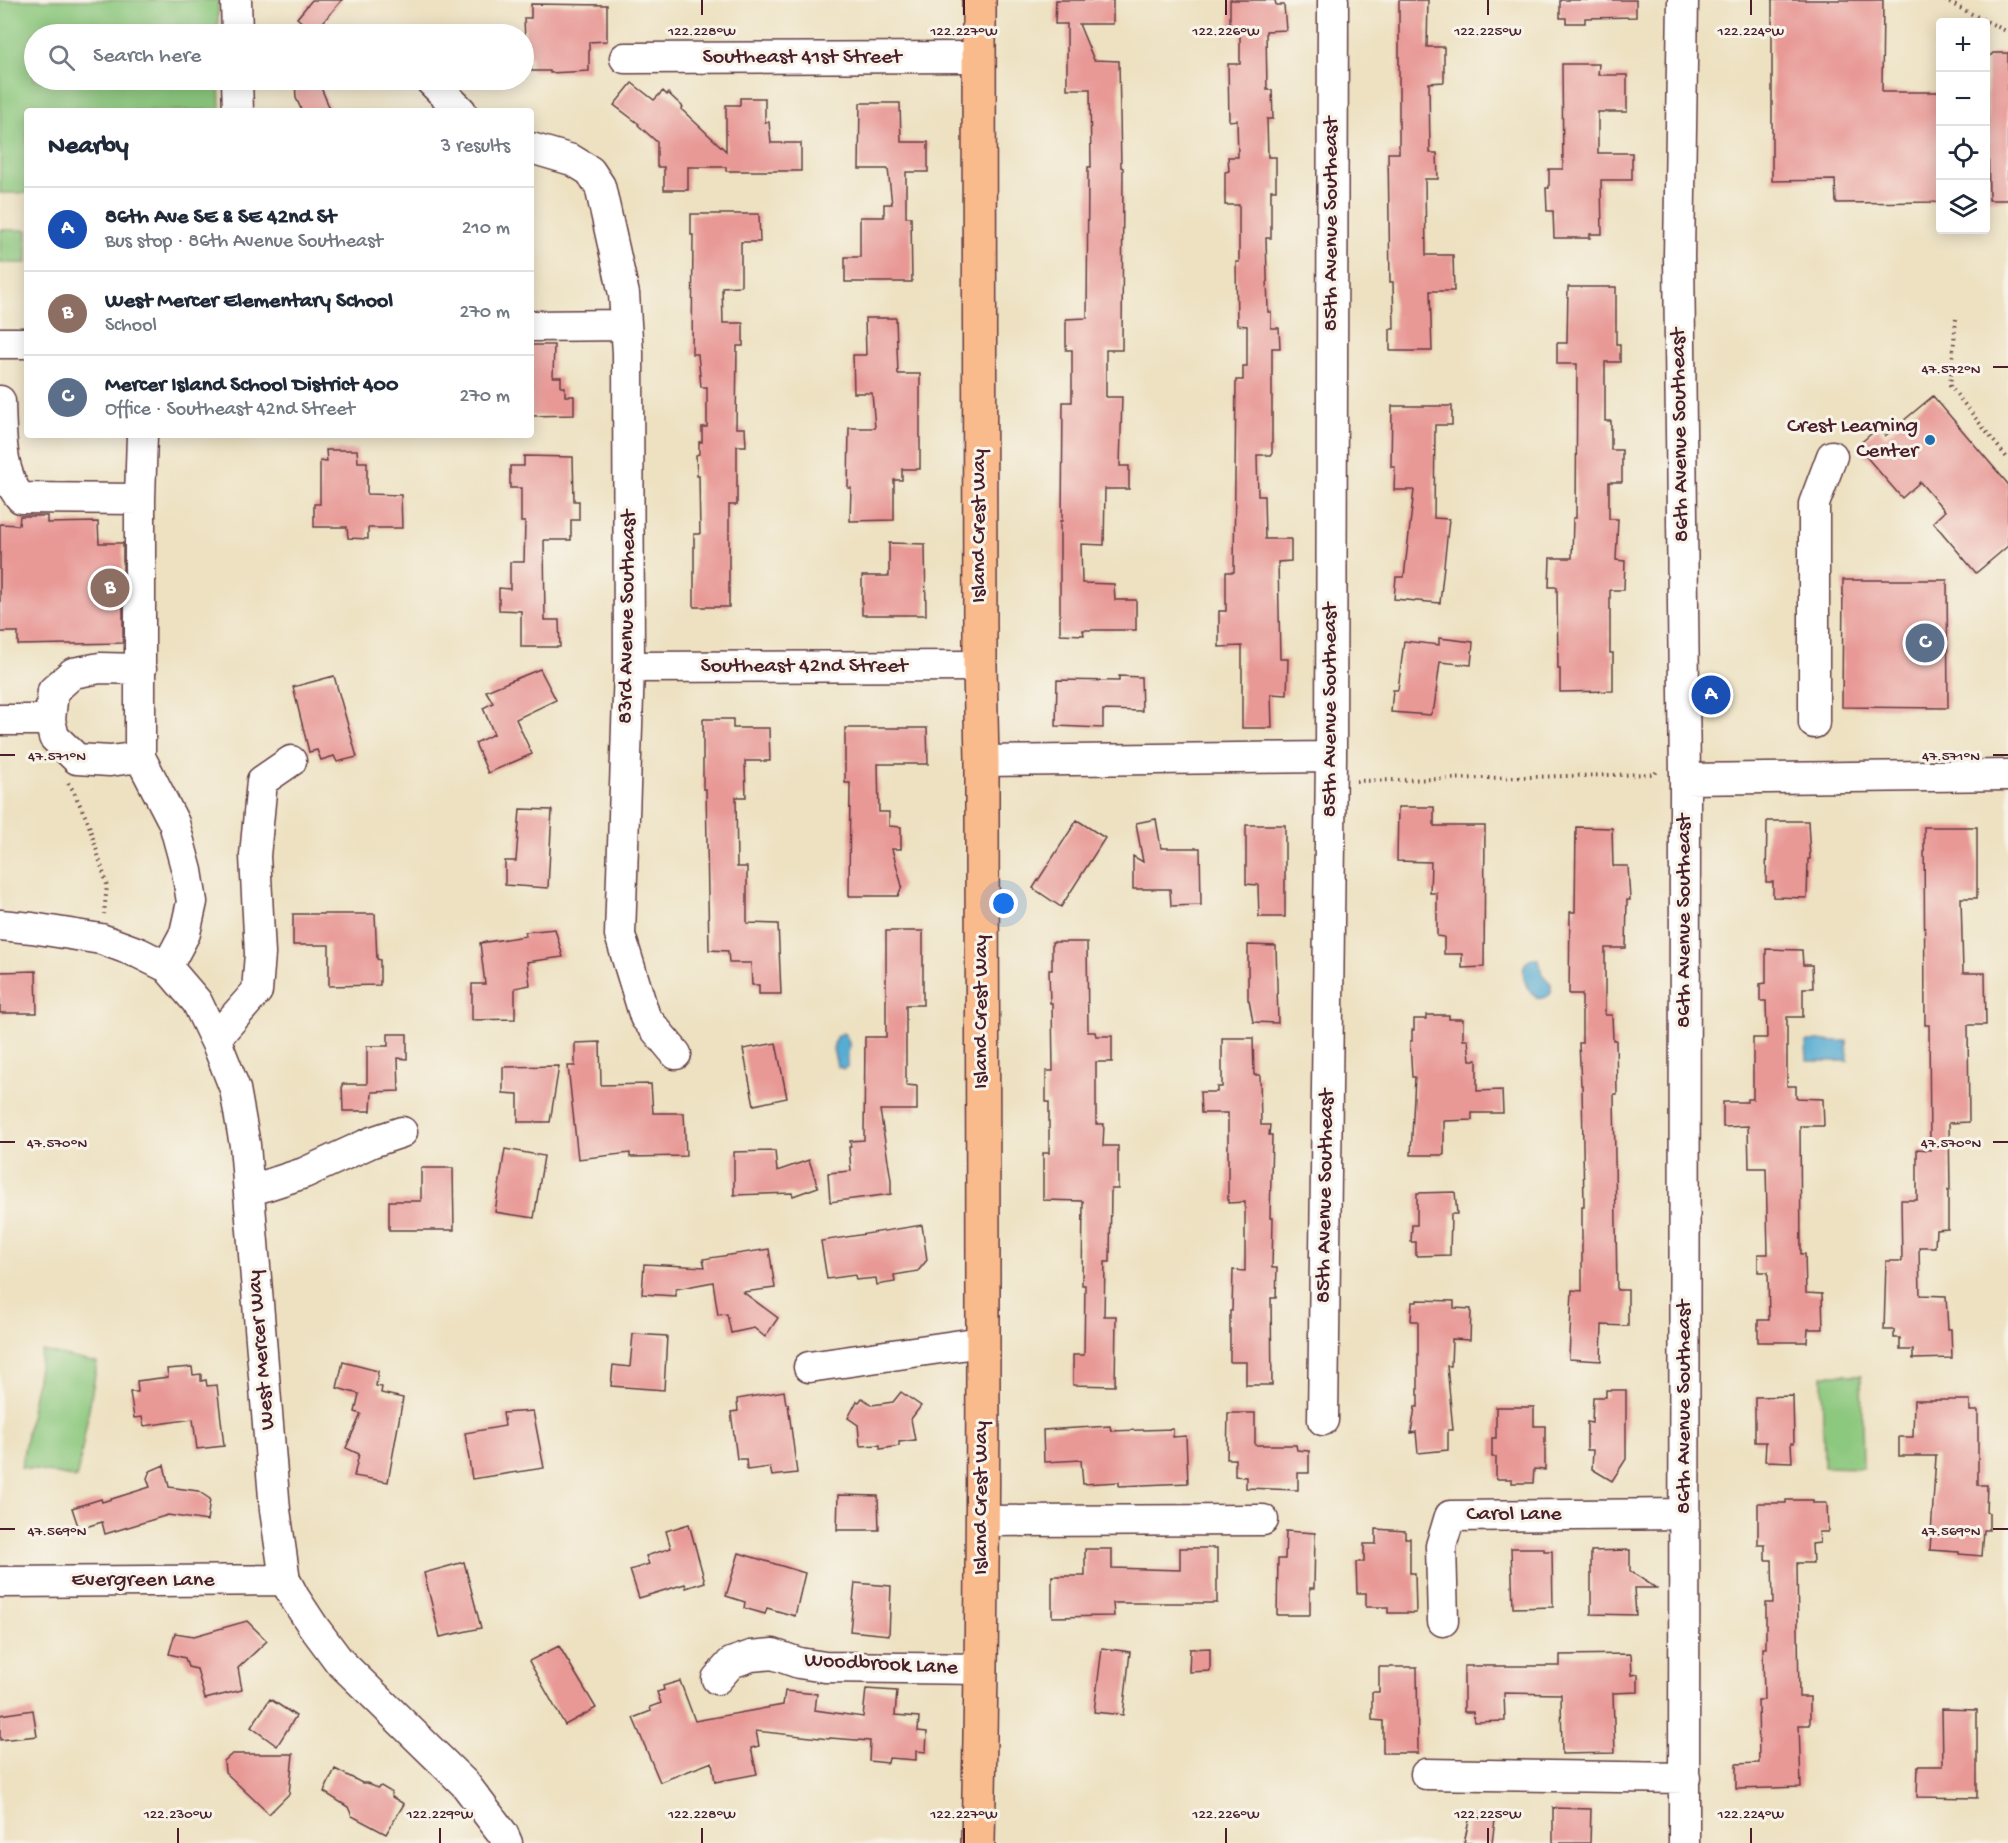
<!DOCTYPE html>
<meta charset="utf-8">
<style>
:root{--surface:#fff;--page:#f2f2f3;--text:#1f2937;--muted:#747a83;--line:#e0e1e3;--accent:#1f6fb2}
body{margin:0;font-family:"Gochi Hand",sans-serif;background:var(--page);color:var(--text)}
.controls{position:absolute;right:18px;top:18px;display:grid;overflow:hidden;border-radius:6px;box-shadow:0 3px 15px #0003}
.controls button{width:54px;height:54px;display:grid;place-items:center;padding:0;border:0;border-bottom:2px solid var(--line);background:var(--surface);color:var(--text);font:30px sans-serif}
.you{position:absolute;left:1004px;top:904px;width:21px;height:21px;margin:-15px;border:4px solid #fff;border-radius:50%;background:#1a73e8;box-shadow:0 0 0 9px #1a73e833}
.badge{display:grid;place-items:center;width:39px;height:39px;border-radius:50%;background:var(--accent);color:#fff;font-size:20px;font-weight:700}
.pin{position:absolute;translate:-50% -50%;border:3px solid #fff;box-shadow:0 2px 6px #0006}
.list{margin:0;padding:0;list-style:none}
h2{display:flex;justify-content:space-between;align-items:center;height:78px;margin:0;padding:0 24px;font-size:26px}
h2 small{font-size:20px;font-weight:400;color:var(--muted)}
.list li{display:grid;grid-template-columns:39px 1fr auto;gap:18px;align-items:center;box-sizing:border-box;height:84px;padding:0 24px;border-top:2px solid var(--line)}
.list b{display:block;font-size:22px;white-space:nowrap}
.list p{margin:0;font-size:20px;white-space:nowrap;color:var(--muted)}
.list em{font-size:20px;font-style:normal;color:var(--muted)}
.icon{flex:none;width:33px;height:33px;fill:none;stroke:currentColor;stroke-width:2;stroke-linecap:round;stroke-linejoin:round}
.map{position:relative;flex:none;width:2008px;height:1843px;overflow:hidden}
.search{position:absolute;background:var(--surface);box-shadow:0 3px 15px #0003;left:24px;top:24px;width:510px;height:66px;display:flex;align-items:center;gap:15px;box-sizing:border-box;padding:0 21px;border-radius:33px;color:var(--muted);font-size:22px}
.panel{position:absolute;background:var(--surface);box-shadow:0 3px 15px #0003;left:24px;top:108px;width:510px;height:330px;border-radius:6px}
.map>svg:first-child{display:block}
.green{fill:#8cc87e;stroke:#6b7454;stroke-width:1.5}
.water{fill:#56acd2;stroke:#50667e;stroke-width:1.5}
.building{fill:#e89895}
.lines{fill:none;stroke-linecap:round;stroke-linejoin:round}
.minor-casing{stroke:#623c42;stroke-width:33}
.major-casing{stroke:#623c42;stroke-width:36}
.path{stroke:#623c42;stroke-width:4;stroke-dasharray:1.5 4.5;stroke-linecap:butt}
.minor{stroke:#fff;stroke-width:30}
.major{stroke:#fabb8c;stroke-width:33}
.ticks{fill:none;stroke:#4a1f2b;stroke-width:2}
.poi-dot{fill:#1f6fb2;stroke:#f7f3e8;stroke-width:2}
.labels{text-anchor:middle;dominant-baseline:central;stroke-width:6;stroke-linejoin:round;paint-order:stroke}
.street-label{font-size:22px;fill:#4a1f2b;stroke:#f7f3e8}
.poi-label{font-size:22px;fill:#4a1f2b;stroke:#f7f3e8;text-anchor:end}
.ticks-label{font-size:15px;text-anchor:middle;fill:#4a1f2b;stroke:#f7f3e8;stroke-width:6;stroke-linejoin:round;paint-order:stroke}
</style>
<div class="map">
<svg width="2008" height="1843" viewBox="0 0 2008 1843">
<rect width="100%" height="100%" fill="#f7f3e8"/>
<filter id="ink" filterUnits="userSpaceOnUse"><feTurbulence type="fractalNoise" baseFrequency=".0167" numOctaves="2"/><feDisplacementMap in="SourceGraphic" scale="12" xChannelSelector="R" yChannelSelector="G"/><feConvolveMatrix kernelMatrix="1 2 1 2 8 2 1 2 1" color-interpolation-filters="sRGB"/></filter>
<filter id="wash" filterUnits="userSpaceOnUse"><feTurbulence type="fractalNoise" baseFrequency=".008" numOctaves="4" result="noise"/><feDisplacementMap in="SourceGraphic" scale="24" xChannelSelector="R" yChannelSelector="G"/><feGaussianBlur stdDeviation="1.35" result="paint"/><feColorMatrix in="noise" values="0 0 0 0 0 0 0 0 0 0 0 0 0 0 0 0 0 1.4 0 .05"/><feComposite in="paint" operator="in"/></filter>
<g filter="url(#wash)">
<rect width="100%" height="100%" fill="#ede1c1"/>
<path class="green" d="M0,0H218V34H34V80H219L220,111H27V193H0Z
M0,230H27V263H0Z
M42,1351L97,1363L77,1478L21,1467Z
M1822,1375H1861L1863,1468L1824,1467Z"/>
<path class="water" d="M1533,958L1538,959L1542,974L1551,984V993C1533,1014 1510,964 1533,958Z
M842,1033L846,1035L850,1046L848,1052V1066L843,1069L837,1066L833,1049L836,1037Z
M1808,1041H1847L1848,1061H1807L1806,1042Z"/>
<g id="blocks">
<path class="building" d="M312,0H342L314,33L297,18Z
M1056,0H1113V24H1079L1094,60L1119,61L1121,167L1123,168L1122,350H1106V397H1122L1120,466H1129V489H1105L1104,545L1081,544L1082,583L1114,584L1115,600H1136V630H1083L1084,635L1060,634V521H1062L1063,402H1072V350H1066V319L1087,318L1088,167H1091L1090,89H1067V24H1055Z
M1230,0H1275L1276,5H1284L1286,30L1266,31L1267,90H1272L1273,119H1267L1268,157H1276V190H1271V238H1266L1268,312H1271V328H1279L1280,348H1272V455H1257L1258,496H1264L1265,539H1291V561L1278,562L1280,659H1288L1287,695L1271,694L1272,728H1242V646L1219,647V611H1226V572H1234L1236,380H1243V366H1247V326L1237,325L1236,262H1239V205H1225V172L1229,171L1228,157H1238L1237,120L1229,121L1228,64H1240V26H1230Z
M1399,0H1428L1427,47H1444V82L1429,83L1430,153H1437L1438,179H1425L1426,255H1453L1454,291H1430L1432,351H1390V329H1394L1393,282H1390L1388,153H1399Z
M1560,0H1636V17L1585,18V23H1566V18H1560Z
M1772,0H1883L1882,92H1941V202L1836,203L1835,180L1772,181Z
M531,4L607,5V41L589,42V71L550,73V71H531V57H527V41H525L524,18H531Z
M1993,53H2008V200H1989L1987,59Z
M1562,64H1599L1598,75H1627V112H1598V153H1632V180H1601L1602,234H1590V238H1554L1553,211H1547L1546,188H1549V169H1563Z
M295,80H321L322,90L331,111H302L296,98Z
M632,83L654,100L663,91L667,95L668,93L683,107L681,109L726,151V105H740V98H765V122H769L771,143H801V171H726V167H688V190H664V167H657V142L638,125L639,124L614,105Z
M860,103H900L901,142H928V172H906V217H911L912,282H845V257H860V217H884V204H892L888,169H859Z
M691,214H759L760,242H741V286L722,287L723,323H743V346H737L736,428H745L746,446H737V505H729V607H694V534H700L699,476H697L696,455L699,454V442H702V427H707V387H701L698,354H692L693,235H691Z
M1568,287H1616V344H1620V362H1605V421H1611V450H1622V482H1609V519H1618L1616,560L1625,561L1624,590H1610V653H1613V691L1560,692V669H1558L1557,587H1549L1550,558H1572L1573,518H1576L1577,364H1557V343H1567Z
M865,318H896L898,374H920V469H902V480H894V520L850,521L851,488H848L849,428H875L872,393H854L853,355H866Z
M531,345H554L553,377H561V387H565V396H574V415L531,416Z
M1933,396L2008,484V546L1976,573L1933,522L1945,511L1920,482L1902,498L1857,446L1878,428L1885,436Z
M1392,406H1452V425H1435L1434,518L1449,519L1440,603L1394,599L1396,577H1404L1414,490H1394L1395,467H1391Z
M326,450H357L358,462H367V494L401,495L402,528H368V539L348,538L347,527H314V504H320V461L327,462Z
M524,456L573,457L574,501H579V520H571V540H544L545,620H559L560,647H521V611L499,610V588L510,589V562H524L525,522H521V488H510V466H524Z
M20,516H47V523L98,522L99,543H123V643L18,645V632H0V524L19,525Z
M889,543L925,544L926,615H862V576H889Z
M1843,580H1947L1948,708L1842,707Z
M1439,638L1473,642L1471,665L1440,662L1434,708L1430,715L1391,712L1393,690H1398L1404,641L1439,645Z
M540,669L556,700L516,719L532,754L488,773L475,743L494,734L483,708L493,703L486,691Z
M334,676L357,757L337,762L334,756L321,760L317,750L309,752L293,687Z
M1119,676L1141,677L1142,711L1103,710V728L1056,726L1057,680L1119,681Z
M703,719H733V728H769L770,761H745L746,797H736L737,867H747V923L778,924L781,994H759V985H752L751,963H729L728,951L709,950L706,789H703Z
M845,728H927L928,764H878L879,812H889V826L901,827V849H892L902,886L898,896H849L850,783H845Z
M1398,807H1434V826H1485L1484,967L1462,968V954H1444V937L1437,936V893H1430L1431,862L1397,861Z
M520,809L552,810L548,888L505,885V861H516Z
M1156,819L1161,848H1200L1201,905L1171,906L1170,889H1133V856L1143,862L1136,823Z
M1077,820L1105,838L1061,907L1033,888Z
M1767,821H1808L1810,859H1808L1807,898L1773,897V882H1766Z
M1246,825H1285V917H1259L1258,885L1246,884Z
M1576,827L1612,828L1613,866H1628L1630,900H1627L1626,948H1605V1015H1612L1613,1040H1616L1617,1094H1614L1617,1290H1628V1326L1602,1325L1601,1361L1569,1359L1572,1290L1582,1291V1207H1584L1582,1085H1581L1579,1043H1582V994H1569L1570,912H1575Z
M1924,827H1977V898H1961L1963,973H1985L1986,1025H1968L1969,1122L1949,1123L1950,1190H1948V1229L1936,1230L1935,1247H1919L1920,1295L1946,1296L1948,1329H1951L1952,1358L1913,1359V1350H1900V1338H1894V1330H1884L1886,1261H1902L1901,1200H1917V1149L1930,1150L1929,1025H1925Z
M293,914H375L377,959L380,960V985L329,986V945H293Z
M555,929L563,957L527,962L530,985L515,988V1019L472,1020V984H485L480,943L526,936L525,932Z
M886,931H923V1005H906V1085L917,1086V1110H880L891,1180V1194L830,1202L828,1173L851,1171L849,1147H851L850,1141L864,1140L865,1037H886Z
M1052,942H1087L1088,1032H1095L1096,1036H1112V1062H1096V1124H1104L1103,1146H1118V1189H1111L1110,1262H1105L1104,1316H1116L1115,1386L1073,1385V1355H1084L1085,1285H1082L1083,1201L1043,1200V1153H1049V1102H1046V1071H1053L1052,1003H1050L1049,970H1052Z
M1248,945L1276,946L1278,1023L1253,1022L1249,1000H1248Z
M1766,949L1802,950L1803,965H1812L1813,988H1803V1017H1787V1086H1796V1098L1823,1099L1824,1126H1800L1801,1254H1805L1806,1293L1822,1294L1823,1329H1808L1807,1342H1758V1320H1769L1768,1272H1758V1254H1768L1766,1168H1749L1748,1126L1723,1127V1102H1747V1099H1753V1038H1767L1766,1001H1760V984L1766,983Z
M36,971L37,1013H0V972Z
M1426,1015H1449V1019H1463V1040H1468L1470,1060H1477V1091L1502,1090L1503,1113H1472V1120L1444,1121V1155H1411L1415,1077H1412L1410,1041H1412V1030H1414V1019H1426Z
M388,1034H407V1059L398,1058L399,1091L372,1092L371,1111H343L342,1084H367V1046H388Z
M1222,1038H1253L1254,1075H1260L1261,1125H1270L1269,1135H1272L1270,1218H1273L1272,1268H1277L1276,1298H1271L1272,1385H1246V1362H1230V1311H1232L1233,1270L1245,1271V1202L1228,1203V1113H1201L1200,1092H1217V1087H1222Z
M600,1042L601,1085L651,1084L653,1113H684L686,1156L630,1157V1153L578,1159L568,1066H575V1043Z
M776,1043L787,1098L754,1105L743,1049Z
M559,1066L550,1122H518V1094L503,1093V1067Z
M505,1149L544,1156L534,1218L495,1212Z
M775,1151L777,1171L809,1160L818,1187L793,1196L792,1193L734,1195V1152Z
M421,1168H453L454,1230H389V1201H421Z
M1455,1192L1457,1214H1451L1450,1255L1416,1256V1242H1411L1412,1225H1417V1193Z
M922,1225L927,1260L918,1271L894,1275L895,1282L877,1285L876,1278L856,1280L855,1275L827,1279L821,1241Z
M769,1249L775,1288L743,1292L778,1318L765,1337L754,1328L731,1333L727,1314L718,1315L713,1282L676,1289V1296L642,1294L644,1264L705,1267L703,1259Z
M1417,1300L1454,1301V1308L1471,1309L1470,1340L1452,1339L1451,1366H1447L1453,1430H1448V1450L1418,1453L1416,1432L1411,1433L1415,1407H1418V1321H1411L1412,1302H1417Z
M633,1334L667,1336L664,1390L611,1386L613,1365L630,1367Z
M343,1362L378,1371L376,1386L382,1387L381,1393L403,1398L388,1482L354,1476L359,1454L346,1448L361,1414L355,1412L359,1394L337,1388Z
M192,1367L193,1375L201,1374V1381L206,1380L207,1386L217,1385L224,1446L197,1449L193,1419L144,1426L142,1417L134,1418L130,1392H138L137,1381L168,1377L167,1369Z
M1606,1390H1626V1459L1612,1481L1592,1469L1593,1450H1587V1422L1592,1423L1593,1397H1606Z
M784,1391L786,1404H788L797,1473L772,1476L770,1467L747,1470L746,1459H737L731,1412L738,1411L737,1399Z
M901,1392L921,1406L911,1419L915,1440L899,1442V1446L880,1449V1445L860,1446L858,1425L848,1418L857,1401L859,1402L862,1398L872,1405L893,1402Z
M1793,1396L1794,1443H1791L1792,1462L1765,1461L1766,1442H1755V1397Z
M1914,1400H1970V1411H1978V1485H1987L1986,1512L1989,1513V1530H1984L1982,1556L1959,1554V1552L1930,1550L1936,1456H1899V1437H1913Z
M1496,1407H1534V1426H1545V1470L1534,1469L1533,1483H1512V1479H1496V1457H1492V1438H1496Z
M533,1411L544,1468L472,1479L465,1433L505,1426L503,1413Z
M1228,1413H1255V1445H1296L1297,1450L1309,1451V1473H1298V1490L1246,1488V1477L1235,1476V1459H1227Z
M1110,1426L1111,1431L1173,1429V1437L1186,1436L1188,1483L1119,1486V1482L1083,1484L1081,1460L1044,1462L1043,1430Z
M164,1465L169,1487L198,1491L210,1499L207,1521L168,1515L105,1534L102,1522L79,1529L72,1508L101,1499L102,1502L150,1487L147,1478L150,1471Z
M838,1495L878,1496L879,1530H837Z
M1786,1500H1813V1503H1827L1828,1532H1819L1820,1543L1812,1544L1813,1563H1797L1799,1697H1810V1725H1799L1801,1787L1736,1789V1764L1759,1763L1758,1700H1764L1763,1648H1766V1603H1773L1772,1560H1765V1545H1758V1503H1786Z
M689,1524L705,1582L686,1588L685,1584L639,1598L630,1570L649,1564L646,1556L671,1548L666,1531Z
M1376,1529L1405,1531V1538H1410V1573H1415L1416,1613H1388V1607H1366V1593H1357L1356,1562H1364V1544H1376Z
M1286,1531L1315,1533L1314,1588H1310V1615H1277L1278,1559H1285Z
M1180,1548H1217V1603H1113L1114,1616L1052,1617V1576H1085V1549H1112V1568L1180,1570Z
M1511,1548H1544V1551H1552L1553,1607L1513,1608Z
M1630,1550V1571L1656,1588H1634L1636,1615L1591,1614V1551Z
M739,1553L805,1573L795,1616L767,1608L765,1614L744,1608L745,1602L726,1596Z
M464,1562L481,1628L440,1637L424,1573Z
M855,1583L891,1586L889,1635L850,1631Z
M247,1621L267,1641L238,1668L242,1690L205,1699L197,1669L188,1667L185,1658L169,1654L175,1633L194,1636Z
M559,1646L596,1708L565,1725L529,1661Z
M1102,1648L1130,1652L1123,1715L1094,1712Z
M1210,1648V1671L1189,1672L1190,1649Z
M1631,1654L1632,1675L1638,1674V1692L1613,1693L1615,1753L1562,1754L1561,1694L1504,1693L1505,1721L1474,1722L1473,1712H1464V1666H1560V1655Z
M1379,1667H1417L1418,1753H1383V1721L1372,1720V1692H1379Z
M680,1681L695,1721L783,1705L785,1691L817,1694L815,1710L863,1717L866,1689L897,1691L895,1715L919,1717L918,1731L927,1732L926,1752L916,1751V1760L889,1758L888,1763L869,1761L870,1741L830,1738L829,1739L756,1731L759,1746L751,1748L757,1774L715,1782L712,1762L660,1782L633,1718L651,1711L650,1707L661,1703L657,1692L664,1690L663,1686Z
M270,1699L296,1716L277,1746L251,1727Z
M1942,1709L1977,1710V1798L1917,1797L1918,1766H1943Z
M33,1710L37,1736L0,1740V1715Z
M232,1754H293L289,1794L269,1814L225,1772L224,1761Z
M335,1769L362,1783H367L377,1788L381,1786L391,1792L392,1797L404,1804L386,1834L352,1816L348,1807L324,1792Z
M1553,1808L1591,1809L1590,1843H1553Z
M1470,1816L1495,1820L1492,1843H1464Z"/>
</g>
</g>
<g filter="url(#ink)">
<use href="#blocks" fill-opacity="0" stroke="#623c42" stroke-width="1.5"/>
<g class="lines">
<defs>
<path id="minor" d="M236,0L237,34
M1683,0L1679,255L1685,779L1684,1843
M625,58L979,57
M237,80L238,111
M430,80L461,111
M531,148L572,160L590,171L600,186L624,294L628,353L629,667L620,935L645,1017L676,1054
M531,326L626,325
M0,343H27
M0,401C1,432 0,476 21,498L140,499
M142,435L140,499V757L174,823L187,871L192,902L185,933L167,967
M629,667L980,666
M0,720H50
M1814,723V504L1832,456
M140,757L110,761L77,759L54,737L50,720L53,691L73,673L100,668L141,669
M982,761L1331,757
M1685,779L2008,775
M0,925L32,928L101,939L139,953L167,967L197,1002L218,1046L235,1089L245,1145L275,1510L285,1580L294,1597L313,1626L339,1661L465,1784L503,1834L507,1843
M215,1039L257,991L260,954L255,856L262,781L291,761
M249,1191L304,1173L372,1142L402,1132
M809,1367L982,1342
M1323,1420L1331,757L1333,0
M982,1521L1263,1520
M0,1582L285,1580
M1443,1621L1441,1546L1450,1516L1685,1514
M717,1679L731,1663L751,1656L773,1654L799,1663L825,1667L982,1669
M1426,1774L1685,1778"/>
<path id="major" d="M978,1843C986,1482 982,1121 982,761L980,666L979,0"/>
</defs>
<use href="#minor" class="minor-casing"/>
<use href="#major" class="major-casing"/>
<path class="path" d="M1944,0L2008,32
M1956,319L1950,386L2008,459
M1356,781L1655,774L1658,769
M68,783L73,790L88,822L107,885L104,914"/>
<use href="#minor" class="minor"/>
<use href="#major" class="major"/>
</g>
</g>
<path class="ticks" d="M702,0V15M964,0V15M1226,0V15M1488,0V15M1751,0V15M1993,367H2008M0,755H15M1993,755H2008M0,1142H15M1993,1142H2008M0,1529H15M1993,1529H2008M178,1828V1843M440,1828V1843M702,1828V1843M964,1828V1843M1226,1828V1843M1488,1828V1843M1751,1828V1843"/>
<circle class="poi-dot" cx="1930" cy="440" r="6"/>
<g class="labels">
<g class="street-label">
<text x="802" y="58">Southeast 41st Street</text>
<text transform="translate(1332 224) rotate(-90)">85th Avenue Southeast</text>
<text transform="translate(1681 435) rotate(-91)">86th Avenue Southeast</text>
<text transform="translate(980 526) rotate(-90)">Island Crest Way</text>
<text transform="translate(628 617) rotate(-89)">83rd Avenue Southeast</text>
<text x="804" y="667">Southeast 42nd Street</text>
<text transform="translate(1331 710) rotate(-90)">85th Avenue Southeast</text>
<text transform="translate(1685 921) rotate(-90)">86th Avenue Southeast</text>
<text transform="translate(982 1012) rotate(-90)">Island Crest Way</text>
<text transform="translate(1326 1196) rotate(-89)">85th Avenue Southeast</text>
<text transform="translate(262 1350) rotate(-95)">West Mercer Way</text>
<text transform="translate(1685 1407) rotate(-90)">86th Avenue Southeast</text>
<text transform="translate(982 1498) rotate(-90)">Island Crest Way</text>
<text x="1514" y="1515">Carol Lane</text>
<text x="143" y="1581">Evergreen Lane</text>
<text transform="translate(881 1665) rotate(3)">Woodbrook Lane</text>
</g>
<g class="poi-label">
<text x="1918" y="427">Crest Learning<tspan x="1918" dy="25">Center</tspan></text>
</g>
</g>
<g class="ticks-label">
<text x="702" y="35">122.228°W</text>
<text x="964" y="35">122.227°W</text>
<text x="1226" y="35">122.226°W</text>
<text x="1488" y="35">122.225°W</text>
<text x="1751" y="35">122.224°W</text>
<text x="1951" y="373">47.572°N</text>
<text x="57" y="760">47.571°N</text>
<text x="1951" y="760">47.571°N</text>
<text x="57" y="1147">47.570°N</text>
<text x="1951" y="1147">47.570°N</text>
<text x="57" y="1535">47.569°N</text>
<text x="1951" y="1535">47.569°N</text>
<text x="178" y="1818">122.230°W</text>
<text x="440" y="1818">122.229°W</text>
<text x="702" y="1818">122.228°W</text>
<text x="964" y="1818">122.227°W</text>
<text x="1226" y="1818">122.226°W</text>
<text x="1488" y="1818">122.225°W</text>
<text x="1751" y="1818">122.224°W</text>
</g>
</svg>
<div class="controls">
<button>+</button>
<button>−</button>
<button><svg class="icon" aria-label="locate" viewBox="0 0 24 24"><circle cx="12" cy="12" r="6"/><path d="M12 2v4M12 18v4M2 12h4M18 12h4"/></svg></button>
<button><svg class="icon" aria-label="layers" viewBox="0 0 24 24"><path d="M12 4l9 5-9 5-9-5zM3 14l9 5 9-5"/></svg></button>
</div>
<div class="you"></div>
<div class="pin badge" style="left:1711px;top:695px;background:#1a4fb4">A</div>
<div class="pin badge" style="left:110px;top:588px;background:#8d6e63">B</div>
<div class="pin badge" style="left:1925px;top:643px;background:#5c6f8a">C</div>
<div class="search"><svg class="icon" aria-label="search" viewBox="0 0 24 24"><circle cx="10" cy="10" r="6"/><path d="M15 15l6 6"/></svg>Search here</div>
<section class="panel">
<h2>Nearby<small>3 results</small></h2>
<ul class="list">
<li><span class="badge" style="background:#1a4fb4">A</span><div><b>86th Ave SE &amp; SE 42nd St</b><p>Bus stop · 86th Avenue Southeast</p></div><em>210 m</em></li>
<li><span class="badge" style="background:#8d6e63">B</span><div><b>West Mercer Elementary School</b><p>School</p></div><em>270 m</em></li>
<li><span class="badge" style="background:#5c6f8a">C</span><div><b>Mercer Island School District 400</b><p>Office · Southeast 42nd Street</p></div><em>270 m</em></li>
</ul>
</section>
</div>
